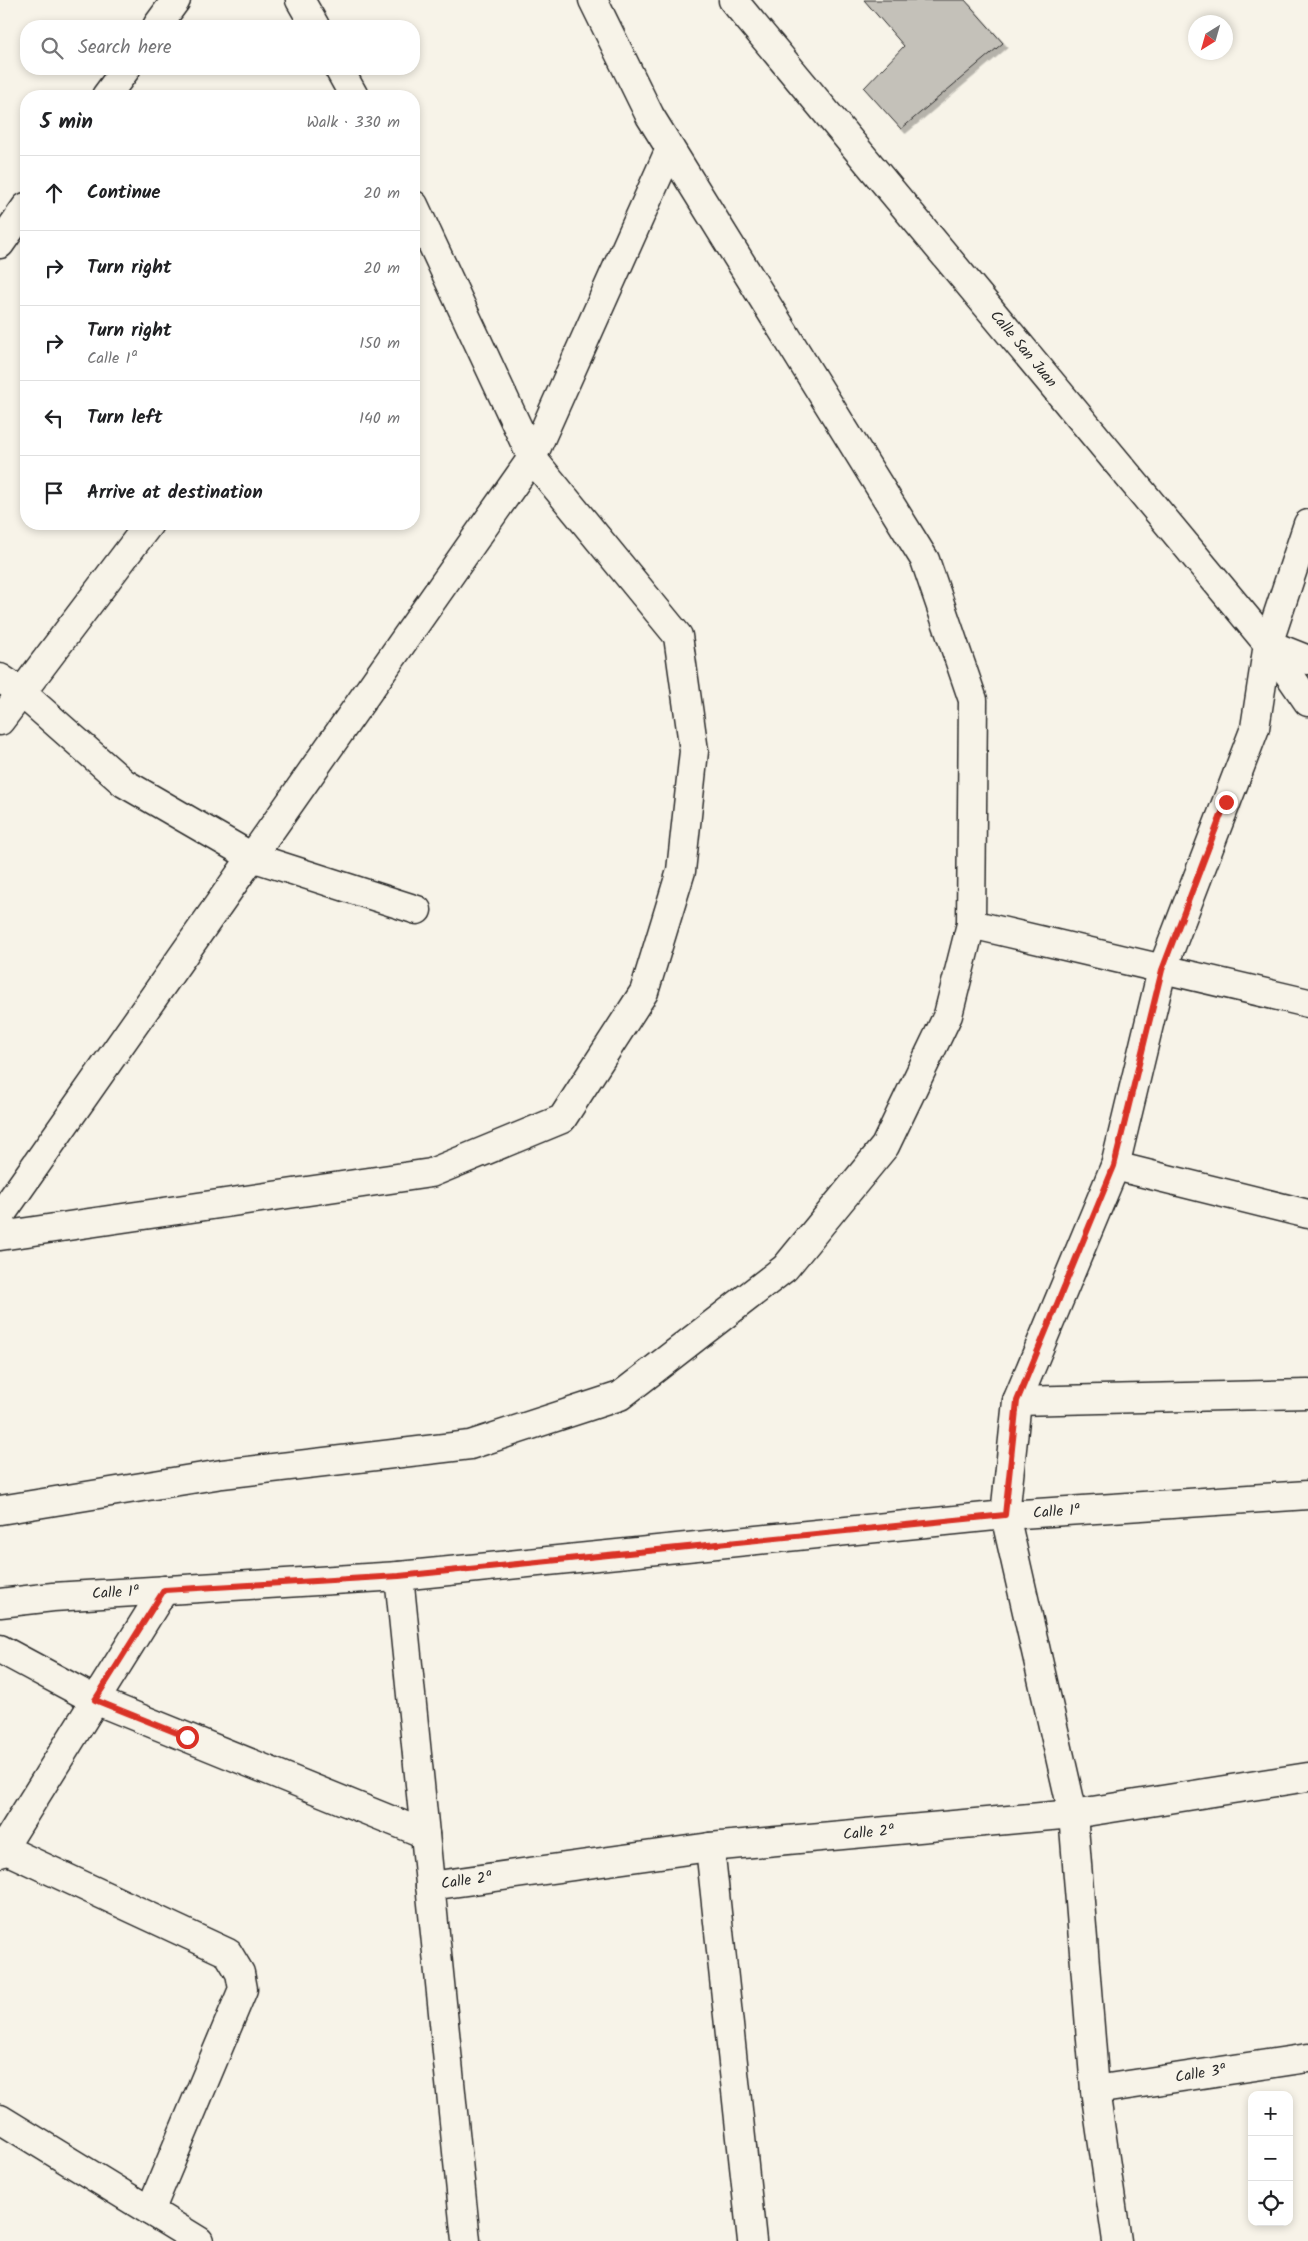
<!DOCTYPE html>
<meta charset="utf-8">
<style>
:root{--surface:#fff;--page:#f6f6f6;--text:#202124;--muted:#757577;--line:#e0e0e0}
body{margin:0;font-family:Kalam,sans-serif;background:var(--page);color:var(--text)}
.controls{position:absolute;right:15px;bottom:15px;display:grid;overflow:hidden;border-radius:10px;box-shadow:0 2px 8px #0003}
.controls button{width:45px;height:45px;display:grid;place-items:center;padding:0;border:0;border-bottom:1px solid var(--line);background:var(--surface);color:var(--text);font:25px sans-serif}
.compass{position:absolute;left:1188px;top:15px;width:45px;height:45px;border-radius:50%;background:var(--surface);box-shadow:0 2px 8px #0003;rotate:217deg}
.stop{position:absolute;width:15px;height:15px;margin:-11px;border:4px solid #d93025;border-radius:50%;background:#fff}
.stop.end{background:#d93025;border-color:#fff;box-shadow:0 1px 5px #0008}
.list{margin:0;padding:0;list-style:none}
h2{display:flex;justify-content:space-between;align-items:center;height:65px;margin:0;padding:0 20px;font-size:21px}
h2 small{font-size:16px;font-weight:400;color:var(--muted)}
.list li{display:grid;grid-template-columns:32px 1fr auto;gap:15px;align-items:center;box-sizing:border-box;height:75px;padding:0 20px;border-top:1px solid var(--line)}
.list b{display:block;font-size:19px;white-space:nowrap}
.list p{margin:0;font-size:16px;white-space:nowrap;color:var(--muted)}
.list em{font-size:16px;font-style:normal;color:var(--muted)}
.icon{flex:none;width:28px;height:28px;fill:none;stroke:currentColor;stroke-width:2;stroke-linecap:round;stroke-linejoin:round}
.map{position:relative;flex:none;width:1308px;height:2241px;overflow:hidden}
.search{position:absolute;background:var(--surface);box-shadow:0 2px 8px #0003;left:20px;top:20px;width:400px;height:55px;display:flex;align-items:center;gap:12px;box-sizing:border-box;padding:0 18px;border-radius:20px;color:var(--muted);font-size:19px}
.panel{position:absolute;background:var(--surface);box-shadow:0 2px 8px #0003;left:20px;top:90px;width:400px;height:440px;border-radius:20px}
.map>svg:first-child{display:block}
.building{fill:#c4c1b9;stroke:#2b2b2b;filter:url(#shadow)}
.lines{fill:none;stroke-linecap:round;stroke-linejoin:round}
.minor-casing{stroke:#2b2b2b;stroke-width:31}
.minor{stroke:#f7f3e8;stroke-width:28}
.route{stroke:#d93025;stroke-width:6}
.labels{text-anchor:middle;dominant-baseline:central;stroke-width:5;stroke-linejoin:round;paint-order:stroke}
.street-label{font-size:15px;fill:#2b2b2b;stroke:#f7f3e8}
</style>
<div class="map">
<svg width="1308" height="2241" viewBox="0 0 1308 2241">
<defs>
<filter id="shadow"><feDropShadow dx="4.5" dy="4.5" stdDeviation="0" flood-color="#0004"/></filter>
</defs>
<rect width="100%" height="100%" fill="#f7f3e8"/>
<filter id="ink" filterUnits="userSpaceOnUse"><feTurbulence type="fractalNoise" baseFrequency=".02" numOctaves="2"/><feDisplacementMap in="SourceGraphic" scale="10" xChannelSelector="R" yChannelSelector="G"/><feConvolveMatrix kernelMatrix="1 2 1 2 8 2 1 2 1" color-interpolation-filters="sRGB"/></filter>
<g filter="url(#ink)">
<path class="building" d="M864,0H965L1003,43L901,129L864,88L904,46Z"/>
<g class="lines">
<defs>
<g id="minor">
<path d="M300,0L315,26"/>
<path id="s1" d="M733,0L1268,644L1308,702"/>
<path d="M157,26L176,0"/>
<path d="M339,69L354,96"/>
<path d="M106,96L126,69"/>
<path d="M0,244L26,207"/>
<path d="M1268,644L1308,660"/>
<path d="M0,678L21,692L124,783L252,857L417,910"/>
<path d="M0,721L149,524"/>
<path d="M971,924L1308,1003"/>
<path d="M1115,1166L1308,1214"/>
<path d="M0,1216L532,458L670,149"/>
<path d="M0,1236L431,1173L562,1119L644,992L681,871L694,751L678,636L532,458L414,205"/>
<path d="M1017,1401L1308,1394"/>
<path d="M0,1510L222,1474L470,1445L620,1396L785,1268L885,1146L948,1015L971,924L973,700L925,560L650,116L593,0"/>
<path d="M399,1576L466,2241"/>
<path d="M0,1603L53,1597L399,1576L1005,1515L1308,1495"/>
<path d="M0,1649L95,1700L425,1834"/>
<path d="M0,1847L228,1953L240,1973L243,1989L150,2211"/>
<path d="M710,1847L752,2241"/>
<path d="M0,1853L164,1590"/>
<path d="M430,1886L710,1847L1073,1814L1308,1777"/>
<path d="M1095,2090L1308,2058"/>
<path d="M0,2119L199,2241"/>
<path d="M1117,2241L1095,2090L1073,1814L1005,1515L1017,1401L1115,1166L1162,970L1255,728L1268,644L1308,524"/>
</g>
</defs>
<use href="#minor" class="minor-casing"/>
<use href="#minor" class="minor"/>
</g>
</g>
<g class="lines" filter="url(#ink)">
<path class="route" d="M187,1737L95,1700L164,1590L399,1576L1005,1515L1017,1401L1114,1166L1162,970L1226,802"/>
</g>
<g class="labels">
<g class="street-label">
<text stroke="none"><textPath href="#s1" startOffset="454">Calle San Juan</textPath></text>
<text transform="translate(1057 1512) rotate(-4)">Calle 1ª</text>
<text transform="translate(116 1593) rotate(-3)">Calle 1ª</text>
<text transform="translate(869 1833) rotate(-5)">Calle 2ª</text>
<text transform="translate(467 1881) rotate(-8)">Calle 2ª</text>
<text transform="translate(1201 2074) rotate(-9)">Calle 3ª</text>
</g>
</g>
</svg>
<div class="controls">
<button>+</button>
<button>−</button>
<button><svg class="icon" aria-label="locate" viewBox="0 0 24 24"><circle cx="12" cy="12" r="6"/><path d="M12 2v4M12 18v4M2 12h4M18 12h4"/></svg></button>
</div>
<svg class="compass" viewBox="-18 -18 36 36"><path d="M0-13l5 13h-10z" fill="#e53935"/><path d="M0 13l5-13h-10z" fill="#757577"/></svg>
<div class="stop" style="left:187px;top:1737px"></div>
<div class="stop end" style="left:1226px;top:802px"></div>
<div class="search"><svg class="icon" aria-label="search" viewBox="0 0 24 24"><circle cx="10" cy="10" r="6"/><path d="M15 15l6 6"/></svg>Search here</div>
<section class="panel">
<h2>5 min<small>Walk · 330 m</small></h2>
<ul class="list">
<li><svg class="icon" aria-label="ahead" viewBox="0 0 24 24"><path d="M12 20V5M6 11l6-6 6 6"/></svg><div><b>Continue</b></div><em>20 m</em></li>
<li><svg class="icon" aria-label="right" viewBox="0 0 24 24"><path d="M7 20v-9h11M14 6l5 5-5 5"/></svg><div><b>Turn right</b></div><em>20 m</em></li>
<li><svg class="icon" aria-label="right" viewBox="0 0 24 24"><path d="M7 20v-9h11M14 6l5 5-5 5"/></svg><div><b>Turn right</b><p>Calle 1ª</p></div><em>150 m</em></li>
<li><svg class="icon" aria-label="left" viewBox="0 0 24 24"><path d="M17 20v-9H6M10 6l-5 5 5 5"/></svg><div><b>Turn left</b></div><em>140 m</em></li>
<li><svg class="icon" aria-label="arrive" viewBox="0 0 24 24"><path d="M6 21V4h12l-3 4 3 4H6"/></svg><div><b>Arrive at destination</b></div></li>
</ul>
</section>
</div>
